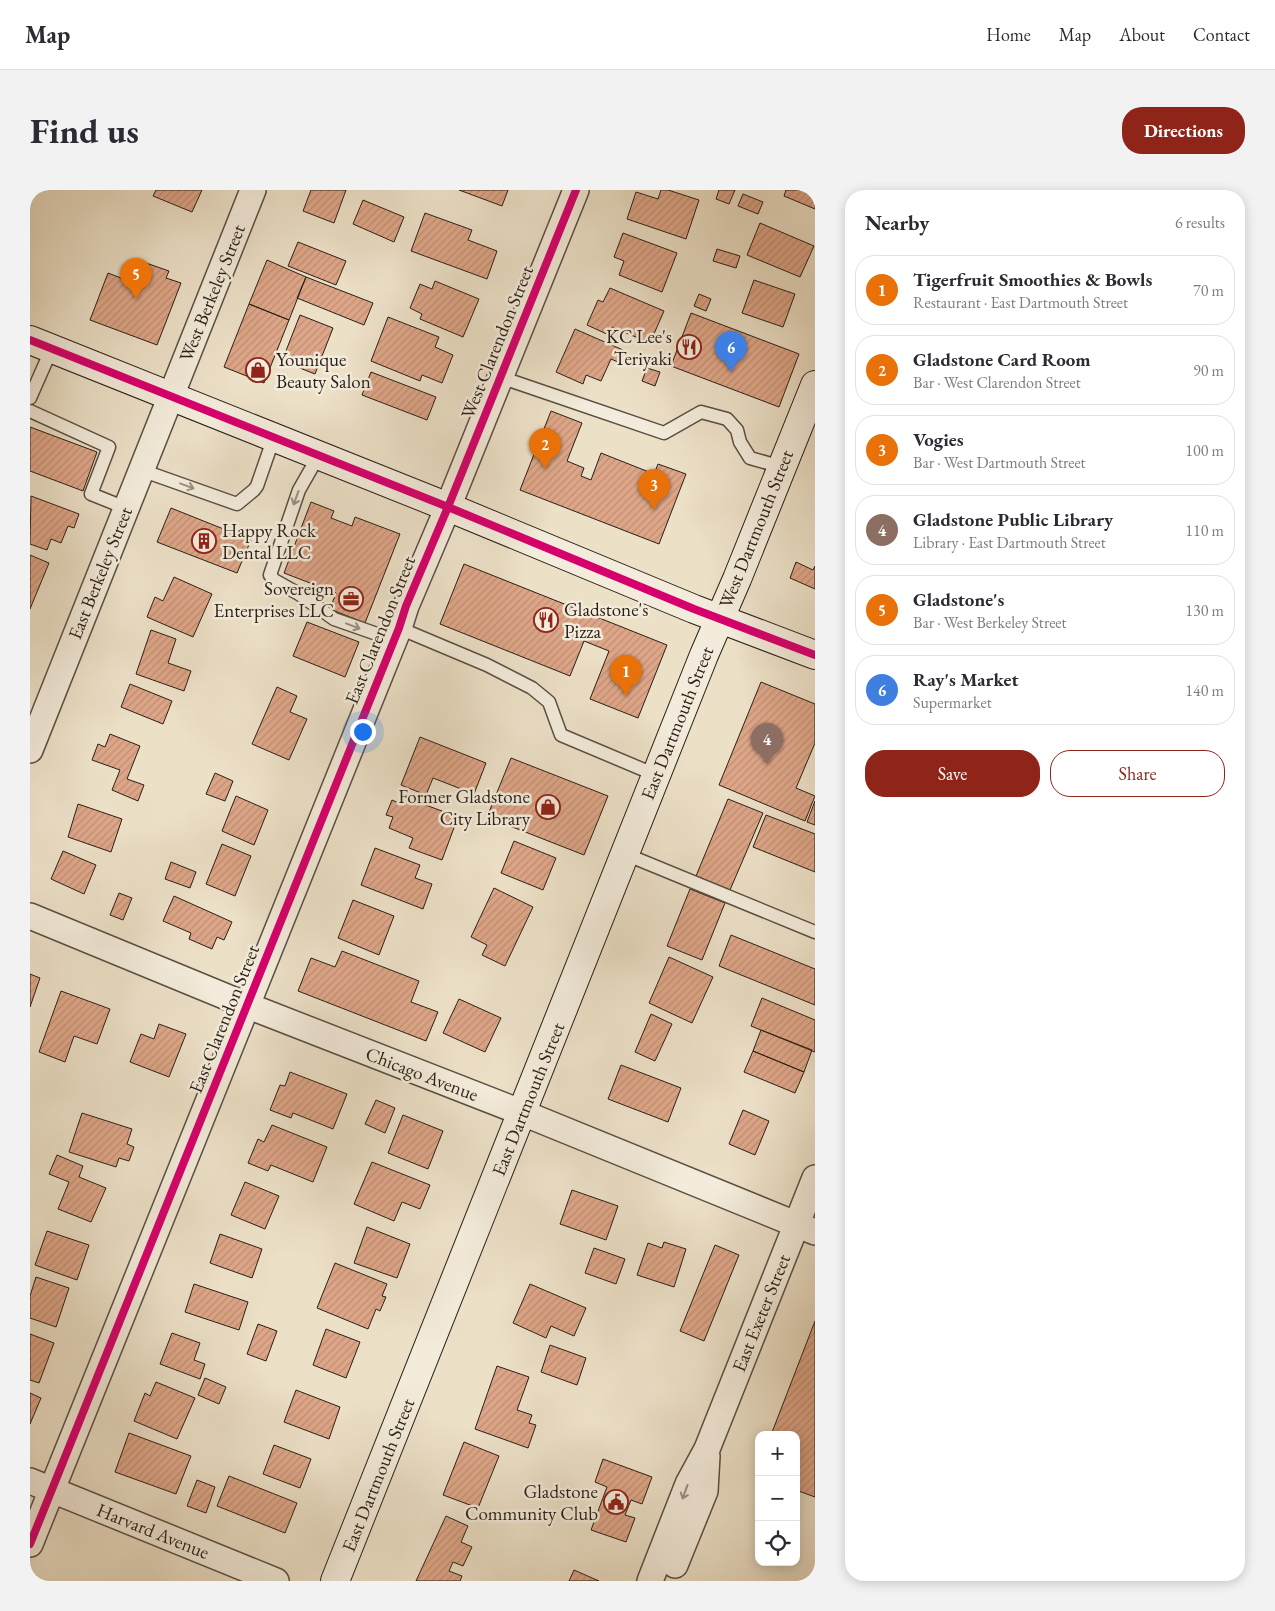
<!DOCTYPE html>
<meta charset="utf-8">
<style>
:root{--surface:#fff;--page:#f2f2f3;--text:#2b2b33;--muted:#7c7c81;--line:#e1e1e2;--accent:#8f2418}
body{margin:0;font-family:"EB Garamond",serif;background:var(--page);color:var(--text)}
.controls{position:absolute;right:15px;bottom:15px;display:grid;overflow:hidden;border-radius:10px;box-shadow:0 2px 12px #0003}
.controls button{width:45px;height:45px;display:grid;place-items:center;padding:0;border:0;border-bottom:1px solid var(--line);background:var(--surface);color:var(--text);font:25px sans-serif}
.you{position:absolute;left:332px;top:541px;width:18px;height:18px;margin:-12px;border:4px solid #fff;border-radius:50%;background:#1a73e8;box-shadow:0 0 0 8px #1a73e833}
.badge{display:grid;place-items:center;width:32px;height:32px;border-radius:50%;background:var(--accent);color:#fff;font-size:16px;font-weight:700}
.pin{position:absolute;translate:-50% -41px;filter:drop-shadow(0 1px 2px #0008)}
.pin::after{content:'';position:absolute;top:26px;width:18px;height:15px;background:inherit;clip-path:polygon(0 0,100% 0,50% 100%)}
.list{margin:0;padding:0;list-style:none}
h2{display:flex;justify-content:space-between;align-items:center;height:65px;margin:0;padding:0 20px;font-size:21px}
h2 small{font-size:16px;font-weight:400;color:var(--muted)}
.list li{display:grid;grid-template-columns:32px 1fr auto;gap:15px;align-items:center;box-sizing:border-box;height:70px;margin:0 10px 10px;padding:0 10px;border:1px solid var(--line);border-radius:20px}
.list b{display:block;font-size:19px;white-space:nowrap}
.list p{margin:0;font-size:16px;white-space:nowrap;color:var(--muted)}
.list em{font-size:16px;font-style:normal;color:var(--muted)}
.actions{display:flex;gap:10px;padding:15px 20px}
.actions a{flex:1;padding:11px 0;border:1px solid var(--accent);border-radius:20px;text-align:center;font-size:18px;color:var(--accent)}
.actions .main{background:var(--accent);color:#fff}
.icon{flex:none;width:28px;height:28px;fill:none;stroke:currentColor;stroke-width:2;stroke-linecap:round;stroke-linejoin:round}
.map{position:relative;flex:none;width:785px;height:1391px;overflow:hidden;border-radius:20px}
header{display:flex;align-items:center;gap:30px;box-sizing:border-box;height:70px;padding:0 25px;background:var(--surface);border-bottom:1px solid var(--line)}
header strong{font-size:24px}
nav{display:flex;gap:28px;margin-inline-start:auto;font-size:18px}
.intro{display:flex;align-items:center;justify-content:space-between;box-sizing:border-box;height:120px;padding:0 30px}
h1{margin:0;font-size:35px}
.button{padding:12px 22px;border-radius:20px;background:var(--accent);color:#fff;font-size:18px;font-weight:700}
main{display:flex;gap:30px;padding:0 30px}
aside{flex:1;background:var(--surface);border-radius:20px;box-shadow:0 2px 12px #0003}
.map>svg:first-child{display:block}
.building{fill:url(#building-hatch);stroke:#2a1f15}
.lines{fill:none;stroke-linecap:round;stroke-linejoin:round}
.lane-casing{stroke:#5a4f42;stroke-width:15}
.street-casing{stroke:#5a4f42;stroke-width:28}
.secondary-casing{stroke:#2a1f15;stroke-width:30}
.lane{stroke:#f3ebdb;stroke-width:12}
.street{stroke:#f3ebdb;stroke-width:25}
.secondary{stroke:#f3ebdb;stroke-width:28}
.cycleway-casing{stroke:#f3ebdb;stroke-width:11}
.cycleway{stroke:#d6006c;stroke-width:8}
.oneway{stroke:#998f82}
.labels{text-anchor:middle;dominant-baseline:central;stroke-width:5;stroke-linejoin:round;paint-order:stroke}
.street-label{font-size:19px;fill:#2a1f15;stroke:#f3ebdb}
.poi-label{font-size:19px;fill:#2a1f15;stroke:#f3ebdb;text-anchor:end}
</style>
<header>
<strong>Map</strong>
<nav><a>Home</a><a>Map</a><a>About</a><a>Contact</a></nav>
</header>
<div class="intro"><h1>Find us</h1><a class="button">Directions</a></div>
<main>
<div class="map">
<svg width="785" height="1391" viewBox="0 0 785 1391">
<defs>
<pattern id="building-hatch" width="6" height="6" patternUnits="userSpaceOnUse" patternTransform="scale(1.25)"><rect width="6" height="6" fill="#dea688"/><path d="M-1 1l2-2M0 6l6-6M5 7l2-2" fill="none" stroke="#bf8e74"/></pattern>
</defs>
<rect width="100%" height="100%" fill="#ece0c7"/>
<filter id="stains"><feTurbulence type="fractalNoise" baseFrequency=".004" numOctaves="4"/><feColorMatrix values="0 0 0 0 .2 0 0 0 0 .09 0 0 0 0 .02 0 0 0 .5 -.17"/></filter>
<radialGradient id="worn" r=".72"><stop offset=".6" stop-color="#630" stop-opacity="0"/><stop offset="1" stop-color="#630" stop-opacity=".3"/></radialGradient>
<path class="building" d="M126,0H172L162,22L123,6Z
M281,0H316L304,33L273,21Z
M429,0H478L472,16Z
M631,0H638L669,10L656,49L597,29L606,2L628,9Z
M689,0H705L699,14L686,9Z
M756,0H785V19L754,6Z
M713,4L733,12L728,24L708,16Z
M333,10L374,27L364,52L323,34Z
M395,23L442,40L438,50L467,61L457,89L381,61Z
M730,33L784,56L770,87L717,65Z
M593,43L647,63L632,102L589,85L594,71L584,67Z
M268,52L316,71L306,95L258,76Z
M687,59L710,66L706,78L683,71Z
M237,70L276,87L259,130L219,114Z
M116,73L139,81L136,88L151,93L127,155L60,130L78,83L91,88L96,74L113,81Z
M276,87L343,113L334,135L267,108Z
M724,90L765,104L753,137L712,123Z
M405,91L449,109L433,147L390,129L392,124L380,118L390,94L402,99Z
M580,98L634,121L620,153L582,137L579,145L557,135L568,110L573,112Z
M669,104L681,109L676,121L664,116Z
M219,114L259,130L234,193L194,177Z
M661,123L769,164L749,217L641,176Z
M270,125L303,138L285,184L252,171Z
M358,127L409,147L405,157L423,165L412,193L392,185L390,191L341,171Z
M545,139L593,160L588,172L581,169L571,191L556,185L553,194L526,182Z
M617,178L630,182L625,196L612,191Z
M341,182L406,207L397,230L332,205Z
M521,221L552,233L537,271L554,278L551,286L561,290L571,263L624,284L628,274L656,284L629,354L490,300Z
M0,237L67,262L53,301L0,281Z
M1,306L49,324L44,338L38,336L31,353L21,349L17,360L0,354Z
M281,312L304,321L301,328L322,336L325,327L370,344L335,433L300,419L306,403L254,383Z
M141,318L221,350L207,383L127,352Z
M0,365L19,373L0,419Z
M766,372L783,380L785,376V399L760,388Z
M434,374L637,455L608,528L560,509L579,461L554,451L540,486L410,434Z
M144,387L182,404L163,447L117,427L125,407L133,411Z
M277,432L329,452L315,487L263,466Z
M121,440L146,449L138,473L161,481L154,501L106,484Z
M731,492L785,514V553L766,598L785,606L775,631L689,595Z
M100,494L142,511L133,534L91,517Z
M247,497L267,506L260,522L277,529L259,570L222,554Z
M80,544L110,556L97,589L114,595L108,611L82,600L90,580L62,570L68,554L75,557Z
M390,547L456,573L444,604L403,588L396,605L371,595Z
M481,568L578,606L554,665L457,627Z
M185,583L203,591L195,611L176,604Z
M206,606L238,620L224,655L192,641Z
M374,607L428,627L412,670L379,658L383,648L359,638L363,627L356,625L362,610L371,614Z
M698,609L733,623L700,700L666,686Z
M785,611V635L777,632Z
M48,614L92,629L81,662L38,647Z
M736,625L785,644V682L723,657Z
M484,651L526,668L513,700L471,683Z
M192,654L221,666L205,706L176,694Z
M345,658L390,675L385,688L402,694L393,719L331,695Z
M33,661L66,675L54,704L21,689Z
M141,672L166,682L160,698L135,689Z
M464,698L503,717L475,776L452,765L457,755L441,747Z
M660,699L695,713L672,770L637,756Z
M89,703L102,708L93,730L80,725Z
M144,706L202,732L194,750L187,747L182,759L159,749L161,743L133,731Z
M323,710L364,726L349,765L308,748Z
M701,745L785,779V815L689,776Z
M312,761L389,791L381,812L408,822L396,851L268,801L281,768L305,777Z
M639,767L683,787L662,833L619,813Z
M0,784L10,788L0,817Z
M31,801L80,819L67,854L44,846L35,872L9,862Z
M732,808L785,830V862L721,836Z
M429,809L471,828L455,862L413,843Z
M621,824L642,834L625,871L605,862Z
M129,834L156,844L139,887L100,872L111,844L124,849Z
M731,840L782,860L774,882L723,861Z
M723,861L774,882L765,903L714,882Z
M591,875L651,898L638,932L578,909Z
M260,882L317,904L303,939L263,923L261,928L240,920L250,895L255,896Z
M346,910L365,918L355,943L335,934Z
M713,920L739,931L725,965L699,954Z
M52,923L102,939L97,954L104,957L99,971L89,968L86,977L39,962Z
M373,925L413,941L398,979L358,963Z
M242,935L297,957L283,992L241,975L238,981L218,973L228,949L234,952Z
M27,965L53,976L49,987L76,998L61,1032L28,1019L39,992L19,984Z
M342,972L400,995L390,1019L372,1012L364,1031L324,1014Z
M215,992L249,1006L235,1039L201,1025Z
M542,1000L588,1016L576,1050L530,1034Z
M337,1037L380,1054L367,1088L324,1073Z
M17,1041L59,1055L47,1090L5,1075Z
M190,1044L232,1059L222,1088L180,1073Z
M634,1052L656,1059L644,1097L607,1085L618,1053L632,1058Z
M685,1055L709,1065L674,1151L650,1141Z
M564,1058L595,1069L586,1094L555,1083Z
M305,1073L357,1094L352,1106L356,1107L350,1121L346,1119L338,1139L287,1118Z
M6,1087L39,1098L26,1137L0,1128V1106Z
M164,1094L218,1112L209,1140L155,1122Z
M500,1094L556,1118L544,1146L521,1136L516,1148L483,1133Z
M785,1131V1307L766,1300V1245H741Z
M228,1134L247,1141L236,1171L217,1164Z
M296,1139L330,1152L316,1188L283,1175Z
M142,1143L170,1153L164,1170L175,1174L170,1189L130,1174Z
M0,1144L24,1153L9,1193L0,1190Z
M520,1155L556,1168L547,1195L511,1182Z
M467,1176L499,1187L487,1220L502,1225L499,1233L506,1235L498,1258L445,1239Z
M175,1188L196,1197L189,1214L168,1205Z
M126,1192L165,1208L147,1249L104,1231L115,1203L120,1206Z
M266,1200L310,1217L299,1249L254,1232Z
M0,1203L11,1208L0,1234Z
M99,1243L161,1266L146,1304L85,1282Z
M434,1252L469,1266L448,1318L413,1305Z
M244,1255L281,1269L270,1298L233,1284Z
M573,1269L622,1287L612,1314L601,1310L595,1325L605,1328L596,1352L561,1340L577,1297L565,1292Z
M199,1286L267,1313L255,1343L187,1316Z
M167,1290L185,1297L176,1323L157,1316Z
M416,1326L438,1336L431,1352L442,1357L433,1376L423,1372L419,1381L432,1386L430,1391H386Z
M544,1380L569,1391H539Z"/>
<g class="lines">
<defs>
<path id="lane" d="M470,187L634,243L671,222L697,229L707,240L710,252L720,268L752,277
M0,208L22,158
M0,221L79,257L61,304L96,318
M289,265L269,300L240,385L244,390L269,404L304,429L364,450
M111,280L207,314L224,300L227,296L244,247
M369,438L457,475L502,498L519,512L531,545L626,585
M595,664L785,742"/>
<path id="street" d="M0,560L223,0
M0,726L216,815L493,923L785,1042
M0,1291L246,1391
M0,1354L369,438L376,416L418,317L546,0
M645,1375L675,1301L677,1266
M620,1391L658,1294L677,1259L785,988"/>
<path id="secondary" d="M0,150L418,317L664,419L785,465
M305,1391L674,465L707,389L785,195"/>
</defs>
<use href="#lane" class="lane-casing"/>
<use href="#street" class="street-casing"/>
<use href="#secondary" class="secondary-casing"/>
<use href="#lane" class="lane"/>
<use href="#street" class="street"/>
<use href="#secondary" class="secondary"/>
<defs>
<path id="cycleway" d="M0,150L418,317L664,419L785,465
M0,1354L369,438L376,416L418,317L546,0"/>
</defs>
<use href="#cycleway" class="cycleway-casing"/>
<use href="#cycleway" class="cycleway"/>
</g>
<defs><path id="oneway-shaft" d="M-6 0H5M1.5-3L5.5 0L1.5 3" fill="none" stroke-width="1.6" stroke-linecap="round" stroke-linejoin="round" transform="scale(1.25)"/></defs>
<g class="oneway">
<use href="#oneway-shaft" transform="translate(157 296) rotate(20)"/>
<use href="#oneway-shaft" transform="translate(266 308) rotate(110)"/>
<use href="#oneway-shaft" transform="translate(323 436) rotate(21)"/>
<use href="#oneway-shaft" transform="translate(655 1302) rotate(110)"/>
</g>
<defs>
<symbol id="restaurant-ring" viewBox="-11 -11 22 22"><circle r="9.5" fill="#f3ebdb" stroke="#8f2418" stroke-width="1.5"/><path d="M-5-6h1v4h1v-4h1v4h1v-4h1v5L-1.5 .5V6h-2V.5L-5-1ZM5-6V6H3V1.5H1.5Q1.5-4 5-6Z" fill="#8f2418"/></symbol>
<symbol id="shop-ring" viewBox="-11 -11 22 22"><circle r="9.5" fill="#f3ebdb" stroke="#8f2418" stroke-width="1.5"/><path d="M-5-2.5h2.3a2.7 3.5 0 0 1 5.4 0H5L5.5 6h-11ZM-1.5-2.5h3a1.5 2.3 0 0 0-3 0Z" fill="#8f2418"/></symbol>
<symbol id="building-ring" viewBox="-11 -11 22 22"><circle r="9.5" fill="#f3ebdb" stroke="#8f2418" stroke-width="1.5"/><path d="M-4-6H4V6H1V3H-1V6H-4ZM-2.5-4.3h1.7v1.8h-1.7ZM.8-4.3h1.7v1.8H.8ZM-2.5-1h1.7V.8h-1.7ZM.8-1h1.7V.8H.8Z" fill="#8f2418"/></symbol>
<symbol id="office-ring" viewBox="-11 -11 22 22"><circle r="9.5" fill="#f3ebdb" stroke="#8f2418" stroke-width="1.5"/><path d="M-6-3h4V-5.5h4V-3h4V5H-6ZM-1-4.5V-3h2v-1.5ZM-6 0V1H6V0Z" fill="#8f2418"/></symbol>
<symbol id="civic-ring" viewBox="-11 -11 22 22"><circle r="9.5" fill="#f3ebdb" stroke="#8f2418" stroke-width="1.5"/><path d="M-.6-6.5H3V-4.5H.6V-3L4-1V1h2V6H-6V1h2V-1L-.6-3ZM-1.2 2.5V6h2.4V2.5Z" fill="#8f2418"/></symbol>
</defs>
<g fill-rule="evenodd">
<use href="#restaurant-ring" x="645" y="143" width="28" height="28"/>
<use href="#shop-ring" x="214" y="166" width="28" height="28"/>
<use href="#building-ring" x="160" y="337" width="28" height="28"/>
<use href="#office-ring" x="307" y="395" width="28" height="28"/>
<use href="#restaurant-ring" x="502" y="416" width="28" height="28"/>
<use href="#shop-ring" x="504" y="603" width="28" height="28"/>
<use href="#civic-ring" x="572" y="1298" width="28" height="28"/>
</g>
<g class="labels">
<g class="street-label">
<text transform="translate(182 103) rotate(-68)">West Berkeley Street</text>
<text transform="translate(467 152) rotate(-68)">West Clarendon Street</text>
<text transform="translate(726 339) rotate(-68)">West Dartmouth Street</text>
<text transform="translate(70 383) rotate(-68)">East Berkeley Street</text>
<text transform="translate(350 440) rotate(-68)">East Clarendon Street</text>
<text transform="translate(647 533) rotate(-68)">East Dartmouth Street</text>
<text transform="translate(194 829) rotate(-68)">East Clarendon Street</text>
<text transform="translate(392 884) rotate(21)">Chicago Avenue</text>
<text transform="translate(498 909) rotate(-68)">East Dartmouth Street</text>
<text transform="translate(731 1123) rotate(-68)">East Exeter Street</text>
<text transform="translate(348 1285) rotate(-68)">East Dartmouth Street</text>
<text transform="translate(123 1341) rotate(22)">Harvard Avenue</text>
</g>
<g class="poi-label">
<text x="642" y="146">KC Lee's<tspan x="642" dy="22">Teriyaki</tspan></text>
<text x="246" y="169" text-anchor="start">Younique<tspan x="246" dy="22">Beauty Salon</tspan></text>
<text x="192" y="340" text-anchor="start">Happy Rock<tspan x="192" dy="22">Dental LLC</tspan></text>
<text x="304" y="398">Sovereign<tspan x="304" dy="22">Enterprises LLC</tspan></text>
<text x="534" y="419" text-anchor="start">Gladstone's<tspan x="534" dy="22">Pizza</tspan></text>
<text x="500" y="606">Former Gladstone<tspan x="500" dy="22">City Library</tspan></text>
<text x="568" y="1301">Gladstone<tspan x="568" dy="22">Community Club</tspan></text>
</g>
</g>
<rect width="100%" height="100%" filter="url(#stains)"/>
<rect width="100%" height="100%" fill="url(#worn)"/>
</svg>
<div class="controls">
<button>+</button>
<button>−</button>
<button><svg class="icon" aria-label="locate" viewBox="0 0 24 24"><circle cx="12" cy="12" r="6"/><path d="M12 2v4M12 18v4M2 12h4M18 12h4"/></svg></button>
</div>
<div class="you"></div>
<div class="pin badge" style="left:596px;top:506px;background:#e8710a">1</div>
<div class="pin badge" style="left:515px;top:279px;background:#e8710a">2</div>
<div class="pin badge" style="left:624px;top:320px;background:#e8710a">3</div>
<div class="pin badge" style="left:737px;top:574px;background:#8d6e63">4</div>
<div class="pin badge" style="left:106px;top:109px;background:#e8710a">5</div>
<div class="pin badge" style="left:701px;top:182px;background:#3f7fe0">6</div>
</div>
<aside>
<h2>Nearby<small>6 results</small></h2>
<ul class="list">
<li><span class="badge" style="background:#e8710a">1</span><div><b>Tigerfruit Smoothies &amp; Bowls</b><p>Restaurant · East Dartmouth Street</p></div><em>70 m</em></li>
<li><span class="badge" style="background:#e8710a">2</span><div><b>Gladstone Card Room</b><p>Bar · West Clarendon Street</p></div><em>90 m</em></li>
<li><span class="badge" style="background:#e8710a">3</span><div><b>Vogies</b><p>Bar · West Dartmouth Street</p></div><em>100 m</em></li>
<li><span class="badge" style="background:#8d6e63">4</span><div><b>Gladstone Public Library</b><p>Library · East Dartmouth Street</p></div><em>110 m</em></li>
<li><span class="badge" style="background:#e8710a">5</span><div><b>Gladstone's</b><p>Bar · West Berkeley Street</p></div><em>130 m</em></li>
<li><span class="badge" style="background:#3f7fe0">6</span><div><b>Ray's Market</b><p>Supermarket</p></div><em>140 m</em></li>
</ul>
<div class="actions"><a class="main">Save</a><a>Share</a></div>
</aside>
</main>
